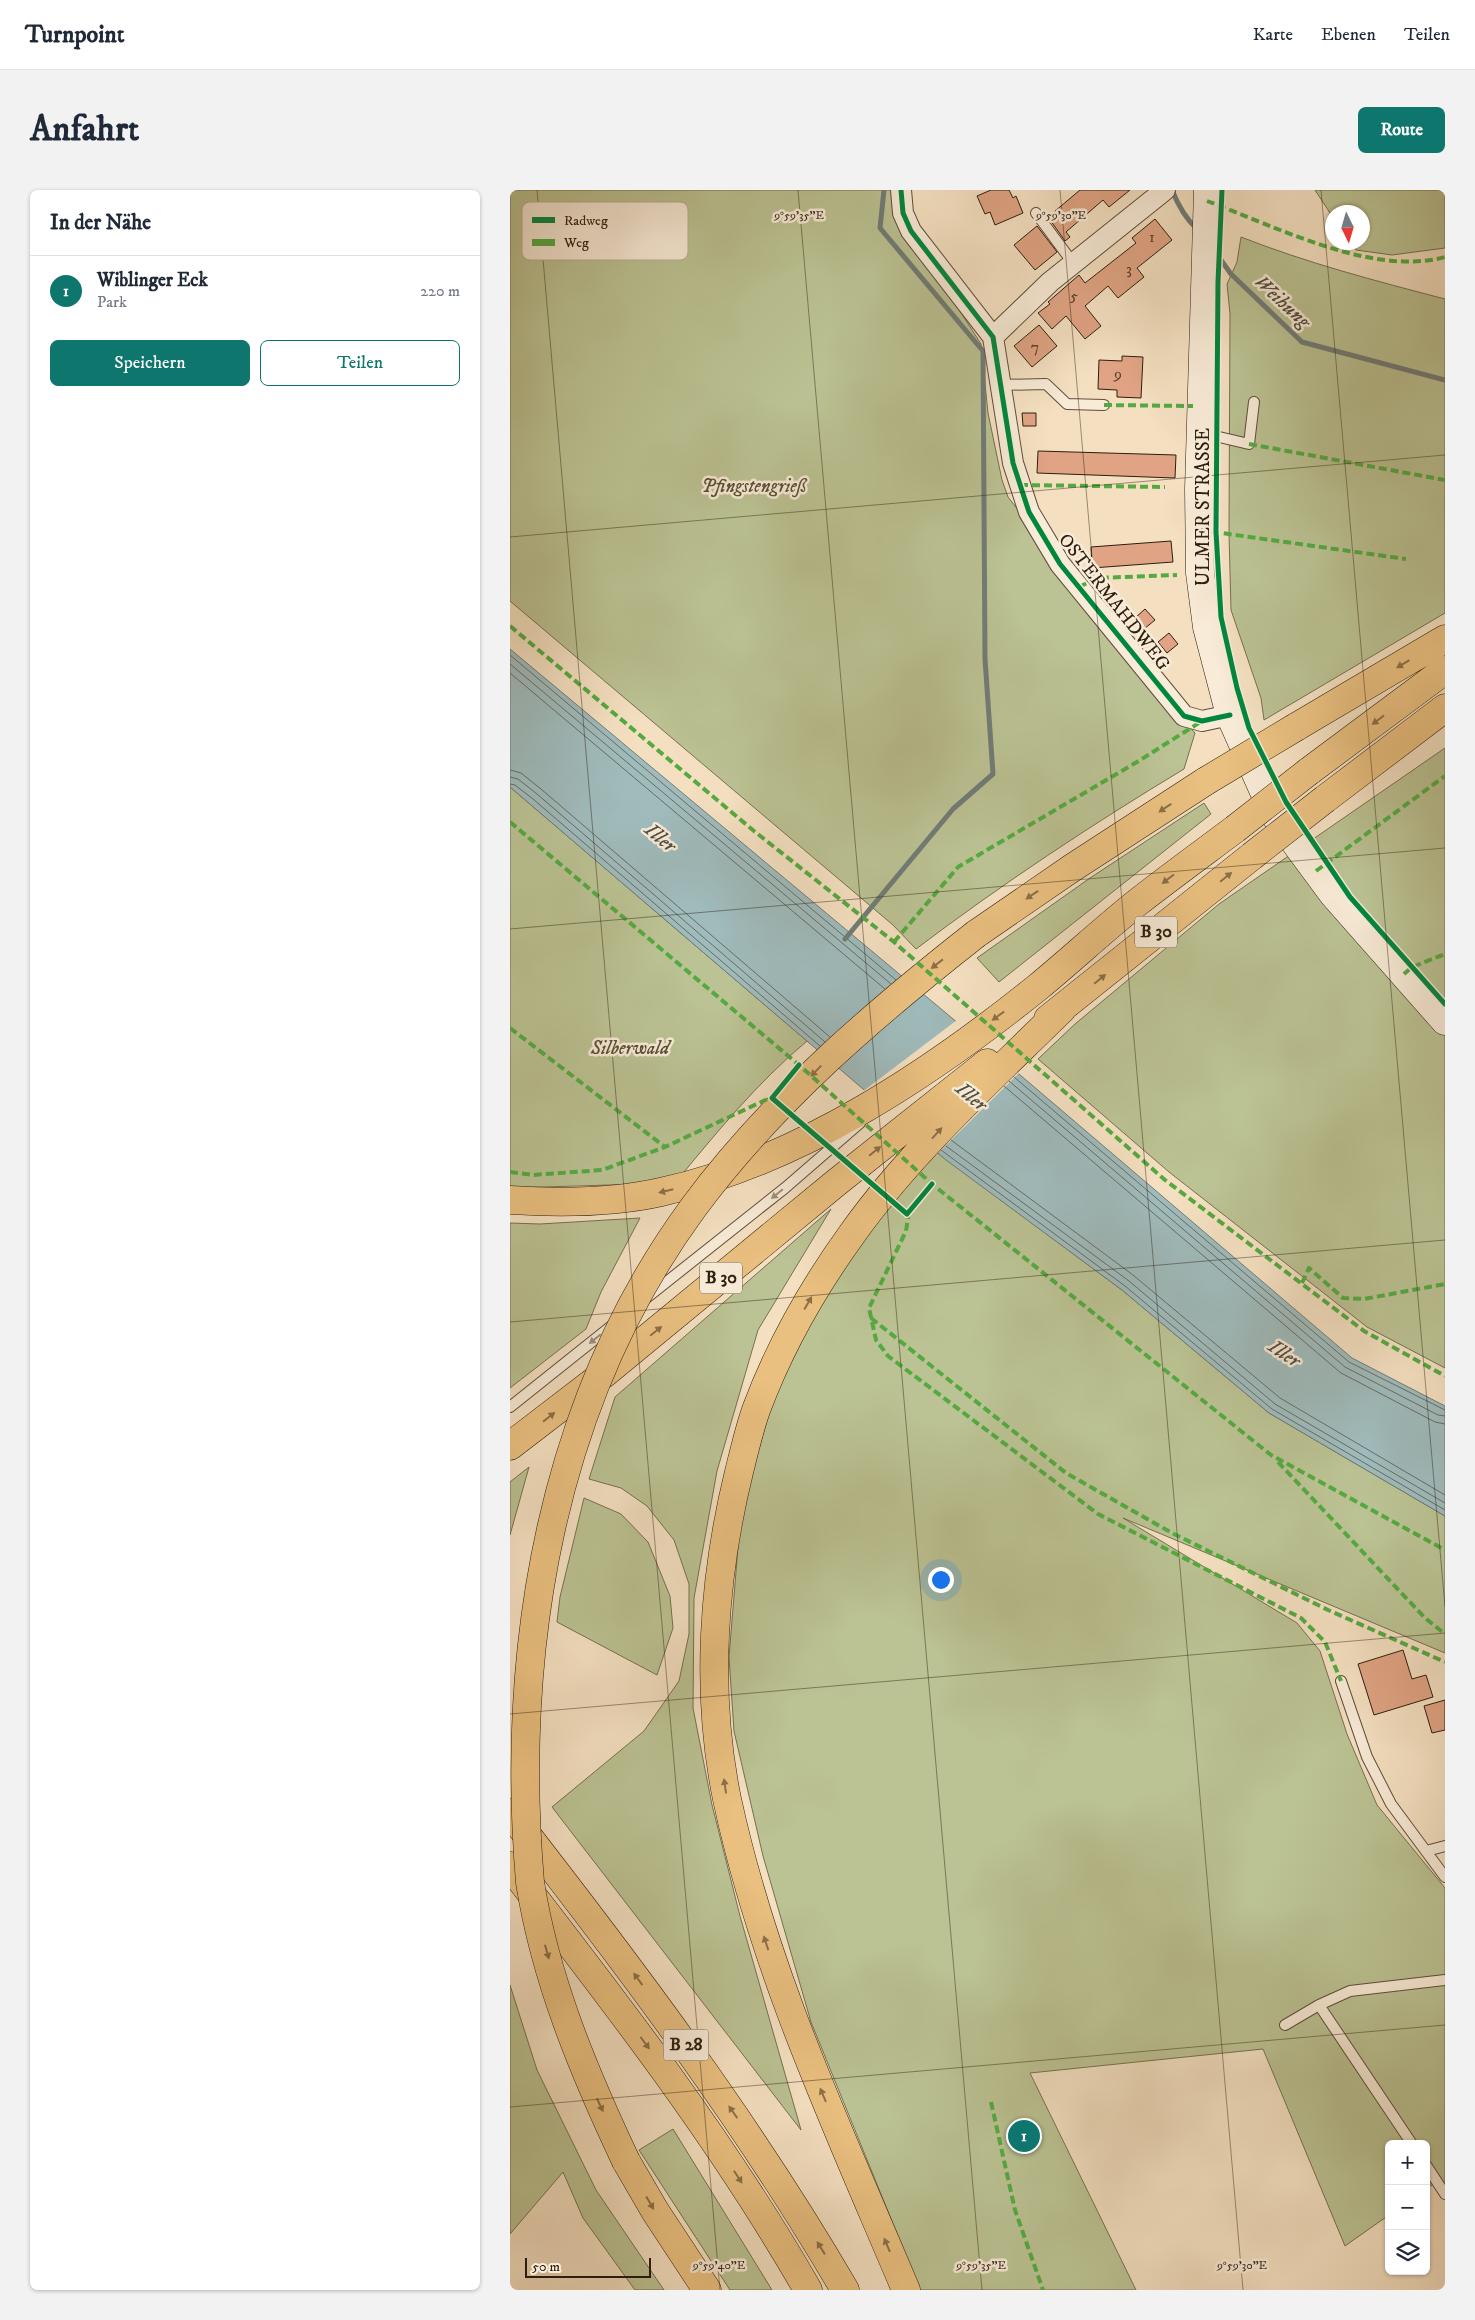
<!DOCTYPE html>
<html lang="de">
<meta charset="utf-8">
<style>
:root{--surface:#fff;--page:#f2f2f3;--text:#1f2937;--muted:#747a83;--line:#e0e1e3;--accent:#0f766e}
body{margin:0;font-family:"IM FELL DW Pica",serif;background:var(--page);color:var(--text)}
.controls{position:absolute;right:15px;bottom:15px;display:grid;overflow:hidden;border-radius:8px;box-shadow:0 1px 4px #0004}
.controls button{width:45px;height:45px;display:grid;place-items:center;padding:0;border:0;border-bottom:1px solid var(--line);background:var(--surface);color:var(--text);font:25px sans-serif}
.compass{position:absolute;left:815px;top:15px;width:45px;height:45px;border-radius:50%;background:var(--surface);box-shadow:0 1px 4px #0004;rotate:175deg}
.scale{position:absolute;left:15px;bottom:12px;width:126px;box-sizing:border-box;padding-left:5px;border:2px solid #2d1e0f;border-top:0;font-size:14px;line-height:18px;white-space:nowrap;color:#2d1e0f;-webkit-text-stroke:4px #f8ebd7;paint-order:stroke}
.you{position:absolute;left:430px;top:1389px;width:18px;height:18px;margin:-12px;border:4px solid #fff;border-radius:50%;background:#1a73e8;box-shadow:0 0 0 8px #1a73e833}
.badge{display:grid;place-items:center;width:32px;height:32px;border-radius:50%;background:var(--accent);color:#fff;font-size:16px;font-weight:700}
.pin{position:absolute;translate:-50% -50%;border:2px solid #fff;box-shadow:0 1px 5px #0006}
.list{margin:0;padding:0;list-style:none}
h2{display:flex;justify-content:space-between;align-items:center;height:65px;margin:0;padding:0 20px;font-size:21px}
h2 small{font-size:16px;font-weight:400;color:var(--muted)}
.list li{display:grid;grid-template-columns:32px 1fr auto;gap:15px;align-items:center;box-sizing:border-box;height:70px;padding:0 20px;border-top:1px solid var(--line)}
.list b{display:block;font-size:19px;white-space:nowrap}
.list p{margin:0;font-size:16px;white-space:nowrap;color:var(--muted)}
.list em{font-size:16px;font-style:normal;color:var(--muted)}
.actions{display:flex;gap:10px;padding:15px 20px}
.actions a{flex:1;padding:11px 0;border:1px solid var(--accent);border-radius:8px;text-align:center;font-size:18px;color:var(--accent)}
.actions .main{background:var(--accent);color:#fff}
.icon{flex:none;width:28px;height:28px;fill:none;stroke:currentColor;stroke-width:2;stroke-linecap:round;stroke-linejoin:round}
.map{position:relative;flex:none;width:935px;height:2100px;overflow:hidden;border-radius:8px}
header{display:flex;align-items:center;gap:30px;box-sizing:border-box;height:70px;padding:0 25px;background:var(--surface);border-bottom:1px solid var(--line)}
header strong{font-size:24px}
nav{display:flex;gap:28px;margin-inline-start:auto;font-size:18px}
.intro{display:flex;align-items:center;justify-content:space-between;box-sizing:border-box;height:120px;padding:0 30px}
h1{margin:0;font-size:35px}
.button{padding:12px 22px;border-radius:8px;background:var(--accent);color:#fff;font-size:18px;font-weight:700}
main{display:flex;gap:30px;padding:0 30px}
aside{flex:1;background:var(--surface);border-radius:8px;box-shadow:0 1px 4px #0004}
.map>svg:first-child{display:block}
.green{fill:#bbc293;stroke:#747051}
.water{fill:#9fbbbc;stroke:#717c77}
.pier{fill:#f4e0c1}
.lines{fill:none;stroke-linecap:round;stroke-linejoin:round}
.shore{stroke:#666c66;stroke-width:1}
.stream{stroke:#717c77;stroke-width:5}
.building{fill:#e0a484;stroke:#2d1e0f}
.service-casing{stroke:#5f4e3c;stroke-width:12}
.minor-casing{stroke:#5f4e3c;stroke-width:22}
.secondary-casing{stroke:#2d1e0f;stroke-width:29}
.trunk-casing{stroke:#2d1e0f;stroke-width:29}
.service{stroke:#f8ebd7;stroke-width:10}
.minor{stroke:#f8ebd7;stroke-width:20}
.secondary{stroke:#f8ebd7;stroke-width:28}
.trunk{stroke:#eac080;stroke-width:28}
.trunk-bridge-casing{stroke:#2d1e0f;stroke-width:29;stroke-linecap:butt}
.trunk-bridge{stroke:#eac080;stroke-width:28}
.quiet{stroke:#54aa41;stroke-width:4;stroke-dasharray:8 4;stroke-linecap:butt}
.cycleway-casing{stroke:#f8ebd7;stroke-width:8}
.cycleway{stroke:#00873e;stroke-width:5}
.oneway{fill:#8c6f48}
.oneway2{fill:#9d8f7d}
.ticks{fill:none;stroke:#2d1e0f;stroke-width:1;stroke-opacity:0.45}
.labels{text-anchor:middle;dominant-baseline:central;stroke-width:5;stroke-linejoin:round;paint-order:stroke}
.number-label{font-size:16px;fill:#5a402c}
.shield{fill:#f8ebd7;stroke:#6a5c4b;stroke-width:1}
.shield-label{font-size:18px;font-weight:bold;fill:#2d1e0f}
.park-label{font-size:19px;font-style:italic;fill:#584f37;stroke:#f8ebd7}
.street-label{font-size:19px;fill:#2d1e0f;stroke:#f8ebd7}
.water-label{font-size:20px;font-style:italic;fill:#4f4d43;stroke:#f8ebd7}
.key{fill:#f8ebd7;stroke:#bbae9b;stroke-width:1}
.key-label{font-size:14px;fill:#2d1e0f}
.ticks-label{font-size:12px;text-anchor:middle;fill:#2d1e0f;stroke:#f8ebd7;stroke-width:5;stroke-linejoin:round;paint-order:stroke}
</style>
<header>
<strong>Turnpoint</strong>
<nav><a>Karte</a><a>Ebenen</a><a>Teilen</a></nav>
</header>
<div class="intro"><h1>Anfahrt</h1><a class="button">Route</a></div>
<main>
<aside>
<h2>In der Nähe<small></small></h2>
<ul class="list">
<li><span class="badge">1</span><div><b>Wiblinger Eck</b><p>Park</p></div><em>220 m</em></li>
</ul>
<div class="actions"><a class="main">Speichern</a><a>Teilen</a></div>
</aside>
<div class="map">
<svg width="935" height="2100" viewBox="0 0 935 2100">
<rect width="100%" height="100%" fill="#f4e0c1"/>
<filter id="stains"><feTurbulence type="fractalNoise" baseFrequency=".004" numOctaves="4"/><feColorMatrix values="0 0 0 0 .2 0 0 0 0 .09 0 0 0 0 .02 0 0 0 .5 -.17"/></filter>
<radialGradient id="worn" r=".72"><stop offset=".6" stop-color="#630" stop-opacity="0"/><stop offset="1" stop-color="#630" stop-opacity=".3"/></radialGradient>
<path class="green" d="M0,0H384L414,65L471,154L478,223L492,290L498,307L663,519L685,543L674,579C581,635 492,694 406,759L383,735L0,411Z
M805,0H935V58L882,65L846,60L841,53L852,52V22H822V26Z
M731,47C797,73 866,91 935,109V423L754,530L751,508L721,420L719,344L720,124L717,94L727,72Z
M935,558V1178L857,1137L659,982L528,869L565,834L709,714Z
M0,597L297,851C247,893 206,943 165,993L0,998Z
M694,613L701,624L489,792L467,768L580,688Z
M426,962L612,1100L759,1223L935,1326V1463L613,1328L787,1433L810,1461L837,1544L867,1615L935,1698V1995L931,1989L916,1999V1954H879V2025L835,2056L753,1859L520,1883L626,2100H410L301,1832L253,1666L224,1541L219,1467L231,1321L263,1209L314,1106L358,1038Z
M321,1019L248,1140L207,1281L184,1408L183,1518L202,1615L230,1726L291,1940L42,1617L134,1541L169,1491L179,1444V1394L164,1350L137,1316L111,1298L79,1289L105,1207Z
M130,1028L91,1102L76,1139L0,1198V1033L30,1034Z
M19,1277L0,1345V1292Z
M74,1308L111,1324L138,1352L160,1406L163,1438L147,1485L47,1432L50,1407Z
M0,1795L27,1880L86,2000L154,2100H125L73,2028L53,1982L0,2044Z
M163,1939L262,2100H220L129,1960Z"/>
<path class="water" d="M0,459L509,884L842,1168L935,1216V1326L759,1223L612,1100L436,970L0,597Z"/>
<path class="pier" d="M447,830L510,882L426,965L352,902Z"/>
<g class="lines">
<path class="shore" d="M0,465L386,790
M0,474L381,794
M0,483L375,799
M0,580L11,583L31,599L320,847
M0,587L8,589L27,604L315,852
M0,594L5,595L23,609L310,856
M504,887L839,1172L935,1220
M499,891L835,1177L928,1225L935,1226
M494,896L831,1183L925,1232L935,1234
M441,950L623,1085L770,1208L935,1305
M436,956L619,1091L765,1214L935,1313
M431,960L615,1096L762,1219L935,1320"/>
<path class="stream" d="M662,0C668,15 675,28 687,39
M706,63L721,84L792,152L935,190
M335,749L443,619L483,584L475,469L473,161L370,38L374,0"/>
</g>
<path class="building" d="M481,0H499L503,8L506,6L513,23L485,35L480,22L475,24L467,6Z
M570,0H620L599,17L593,10L556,42L560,47L555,51L538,27Z
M645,29L662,50L627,78L634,87L608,108L598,96L575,116L591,136L575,149L556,126L542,139L528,123L540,114L538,112L569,85L575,93L626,53L622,48Z
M527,36L547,62L525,80L504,55Z
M529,135L547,156L522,177L504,156Z
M612,166L633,167L631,208L607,207V200L588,199L589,170L612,171Z
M512,223H526V236H513Z
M528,261L666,265L665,288L527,283Z
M661,351L663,372L582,378L581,357Z
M635,419L645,430L634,439L625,428Z
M659,443L668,454L657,463L648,452Z
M893,1460L902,1489L916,1485L923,1507L864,1525L848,1474Z
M935,1510V1540L922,1543L914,1516Z"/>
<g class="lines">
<defs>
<path id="service" d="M526,23L563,73
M490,195L536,194L557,214L594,215
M692,243L739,254L744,212
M135,1109L275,998L350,933
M0,1217L104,1134
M831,1491L857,1567L881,1614L935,1687
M916,1661L935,1656
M809,1815L902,1954
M775,1835L809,1815L840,1801L935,1790
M916,1975L935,2004"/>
<path id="minor" d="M391,0L393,23L401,41L483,147L503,273L519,322L550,374L674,526L692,531L720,525
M483,147L540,92L655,0"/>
<path id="secondary" d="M698,0L689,299L690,383L697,437L720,525L764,624L823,704L935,831"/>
<path id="trunk" d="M786,537L935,449
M798,582L935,480
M815,609L935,518
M466,744L562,678L696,591
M538,829L742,666
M0,1010C49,1013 103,1013 151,1002C288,972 420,884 528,797C562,769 594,739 628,712C660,687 693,663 725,639
M0,1256L95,1183L327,992L477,873
M0,1623C120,1777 237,1932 335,2100
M0,1676C106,1813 212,1950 298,2100
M116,1971L145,2021L197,2100
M396,2100C328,1939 254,1781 217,1609C195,1502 203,1388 229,1282C234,1262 239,1240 246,1220C269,1158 303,1098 342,1044C401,961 479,891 552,819"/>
</defs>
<use href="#service" class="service-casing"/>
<use href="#minor" class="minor-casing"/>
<use href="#secondary" class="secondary-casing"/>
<use href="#trunk" class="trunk-casing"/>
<use href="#service" class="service"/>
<use href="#minor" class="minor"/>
<use href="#secondary" class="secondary"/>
<use href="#trunk" class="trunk"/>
<defs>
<path id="trunk-bridge" d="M696,591L786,537
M725,639L798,582
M742,666L815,609
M116,1971C74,1882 35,1789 20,1692C0,1456 42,1210 183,1018C261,912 363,825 466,744"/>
</defs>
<use href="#trunk-bridge" class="trunk-bridge-casing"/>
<use href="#trunk-bridge" class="trunk-bridge"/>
<path class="quiet" d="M697,11C765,36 862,87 935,67
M594,215L683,216
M739,254L935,290
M510,295L655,297
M690,340L896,369
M569,397L587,388L667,385
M0,436L244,641L384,752L655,990L854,1141L935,1186
M0,632L289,875L422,994L761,1265L935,1360
M806,681L935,586
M384,752L448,677L627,572L692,531
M894,784L902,777L935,764
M0,838L155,957
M0,982L23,985L92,980L155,957L264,906
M399,1021L396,1041L359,1118L366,1150L378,1166L588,1324L791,1428L815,1452L831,1491
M792,1093L799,1078L833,1108L854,1109L935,1094
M361,1128L556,1283L662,1343L818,1420L935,1472
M768,1272L915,1428L935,1444
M481,1912L505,2020L533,2100"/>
<defs>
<path id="cycleway" d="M391,0L393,23L401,41L483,147L503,273L519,322L550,374L674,526L692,531L720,525
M712,0L708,92L706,342L711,427L727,498L739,538L776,612L840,707L935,814
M289,875L262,908L397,1024L422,994"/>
</defs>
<use href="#cycleway" class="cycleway-casing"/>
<use href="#cycleway" class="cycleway"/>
</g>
<defs><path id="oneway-solid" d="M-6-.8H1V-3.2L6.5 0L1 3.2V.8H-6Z" transform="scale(1.25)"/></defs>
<g class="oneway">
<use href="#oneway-solid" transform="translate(893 474) rotate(149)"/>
<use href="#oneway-solid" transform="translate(868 530) rotate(143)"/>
<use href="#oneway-solid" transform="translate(655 618) rotate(147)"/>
<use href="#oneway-solid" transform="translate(716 687) rotate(-39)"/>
<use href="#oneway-solid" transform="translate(658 689) rotate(143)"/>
<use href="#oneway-solid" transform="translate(522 705) rotate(146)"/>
<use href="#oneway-solid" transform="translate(427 774) rotate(142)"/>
<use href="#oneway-solid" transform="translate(590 789) rotate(-39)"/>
<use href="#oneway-solid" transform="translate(488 826) rotate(144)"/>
<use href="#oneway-solid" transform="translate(306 881) rotate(134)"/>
<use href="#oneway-solid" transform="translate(427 943) rotate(-48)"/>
<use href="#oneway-solid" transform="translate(365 961) rotate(-39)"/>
<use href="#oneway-solid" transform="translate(156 1001) rotate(167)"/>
<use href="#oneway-solid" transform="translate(298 1113) rotate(-60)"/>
<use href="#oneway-solid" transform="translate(146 1141) rotate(-39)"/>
<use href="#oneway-solid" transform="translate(39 1227) rotate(-38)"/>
<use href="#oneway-solid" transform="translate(215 1596) rotate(-98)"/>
<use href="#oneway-solid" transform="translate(256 1753) rotate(-108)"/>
<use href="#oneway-solid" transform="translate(37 1762) rotate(74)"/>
<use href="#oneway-solid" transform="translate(128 1789) rotate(-126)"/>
<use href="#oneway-solid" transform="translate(135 1853) rotate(53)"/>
<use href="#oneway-solid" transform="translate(313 1905) rotate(-113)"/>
<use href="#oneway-solid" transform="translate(90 1915) rotate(65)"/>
<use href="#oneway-solid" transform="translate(223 1922) rotate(-125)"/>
<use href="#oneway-solid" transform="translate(228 1987) rotate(57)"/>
<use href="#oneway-solid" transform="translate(140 2013) rotate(60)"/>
<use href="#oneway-solid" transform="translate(377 2055) rotate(-113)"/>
<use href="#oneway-solid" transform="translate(311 2058) rotate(-122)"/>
</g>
<g class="oneway2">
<use href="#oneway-solid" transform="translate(267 1004) rotate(141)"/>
<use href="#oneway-solid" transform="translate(85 1149) rotate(141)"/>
</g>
<path class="ticks" d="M27,0L210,2100M288,0L472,2100M550,0L733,2100M811,0L935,1417M0,347L935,265M0,739L935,658M0,1132L935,1050M0,1524L935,1443M0,1917L935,1835"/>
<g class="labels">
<g class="number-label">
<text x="642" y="47">1</text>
<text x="619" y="79">3</text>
<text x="564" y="106">5</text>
<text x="525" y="157">7</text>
<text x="608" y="184">9</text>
</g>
<g class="shield">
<rect x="625" y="726.5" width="42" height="31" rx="4"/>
<rect x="190" y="1072.5" width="42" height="31" rx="4"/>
<rect x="153.5" y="1839.5" width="45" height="31" rx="4"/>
</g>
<g class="shield-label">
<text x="646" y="742">B 30</text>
<text x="211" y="1088">B 30</text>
<text x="176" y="1855">B 28</text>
</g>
<g class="park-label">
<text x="244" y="296">Pfingstengrieß</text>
<text x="120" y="858">Silberwald</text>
</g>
<g class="street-label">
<text transform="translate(693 317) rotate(-90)">ULMER STRASSE</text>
<text transform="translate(604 412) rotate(52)">OSTERMAHDWEG</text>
</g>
<g class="water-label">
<text transform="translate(772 112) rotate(43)">Weihung</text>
<text transform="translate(150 648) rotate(40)">Iller</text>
<text transform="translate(461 907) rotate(40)">Iller</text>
<text transform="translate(774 1164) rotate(34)">Iller</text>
</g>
</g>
<rect x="12" y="12" width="166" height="58" rx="8" class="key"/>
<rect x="22" y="27" width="23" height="6" fill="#00873e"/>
<rect x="22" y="49" width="23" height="7" fill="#54aa41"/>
<g class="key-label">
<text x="54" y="35">Radweg</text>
<text x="54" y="57">Weg</text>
</g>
<g class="ticks-label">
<text x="289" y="29">9°59'35"E</text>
<text x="551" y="29">9°59'30"E</text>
<text x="209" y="2079">9°59'40"E</text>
<text x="471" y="2079">9°59'35"E</text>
<text x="732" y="2079">9°59'30"E</text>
</g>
<rect width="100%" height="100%" filter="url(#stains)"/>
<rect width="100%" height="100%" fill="url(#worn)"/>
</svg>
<div class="controls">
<button>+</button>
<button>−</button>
<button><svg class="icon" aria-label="layers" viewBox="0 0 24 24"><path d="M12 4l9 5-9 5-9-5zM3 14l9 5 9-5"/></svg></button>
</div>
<svg class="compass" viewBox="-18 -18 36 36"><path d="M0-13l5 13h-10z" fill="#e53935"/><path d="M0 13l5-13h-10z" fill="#747a83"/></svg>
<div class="scale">50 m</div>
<div class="you"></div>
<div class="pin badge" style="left:514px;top:1946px">1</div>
</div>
</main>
